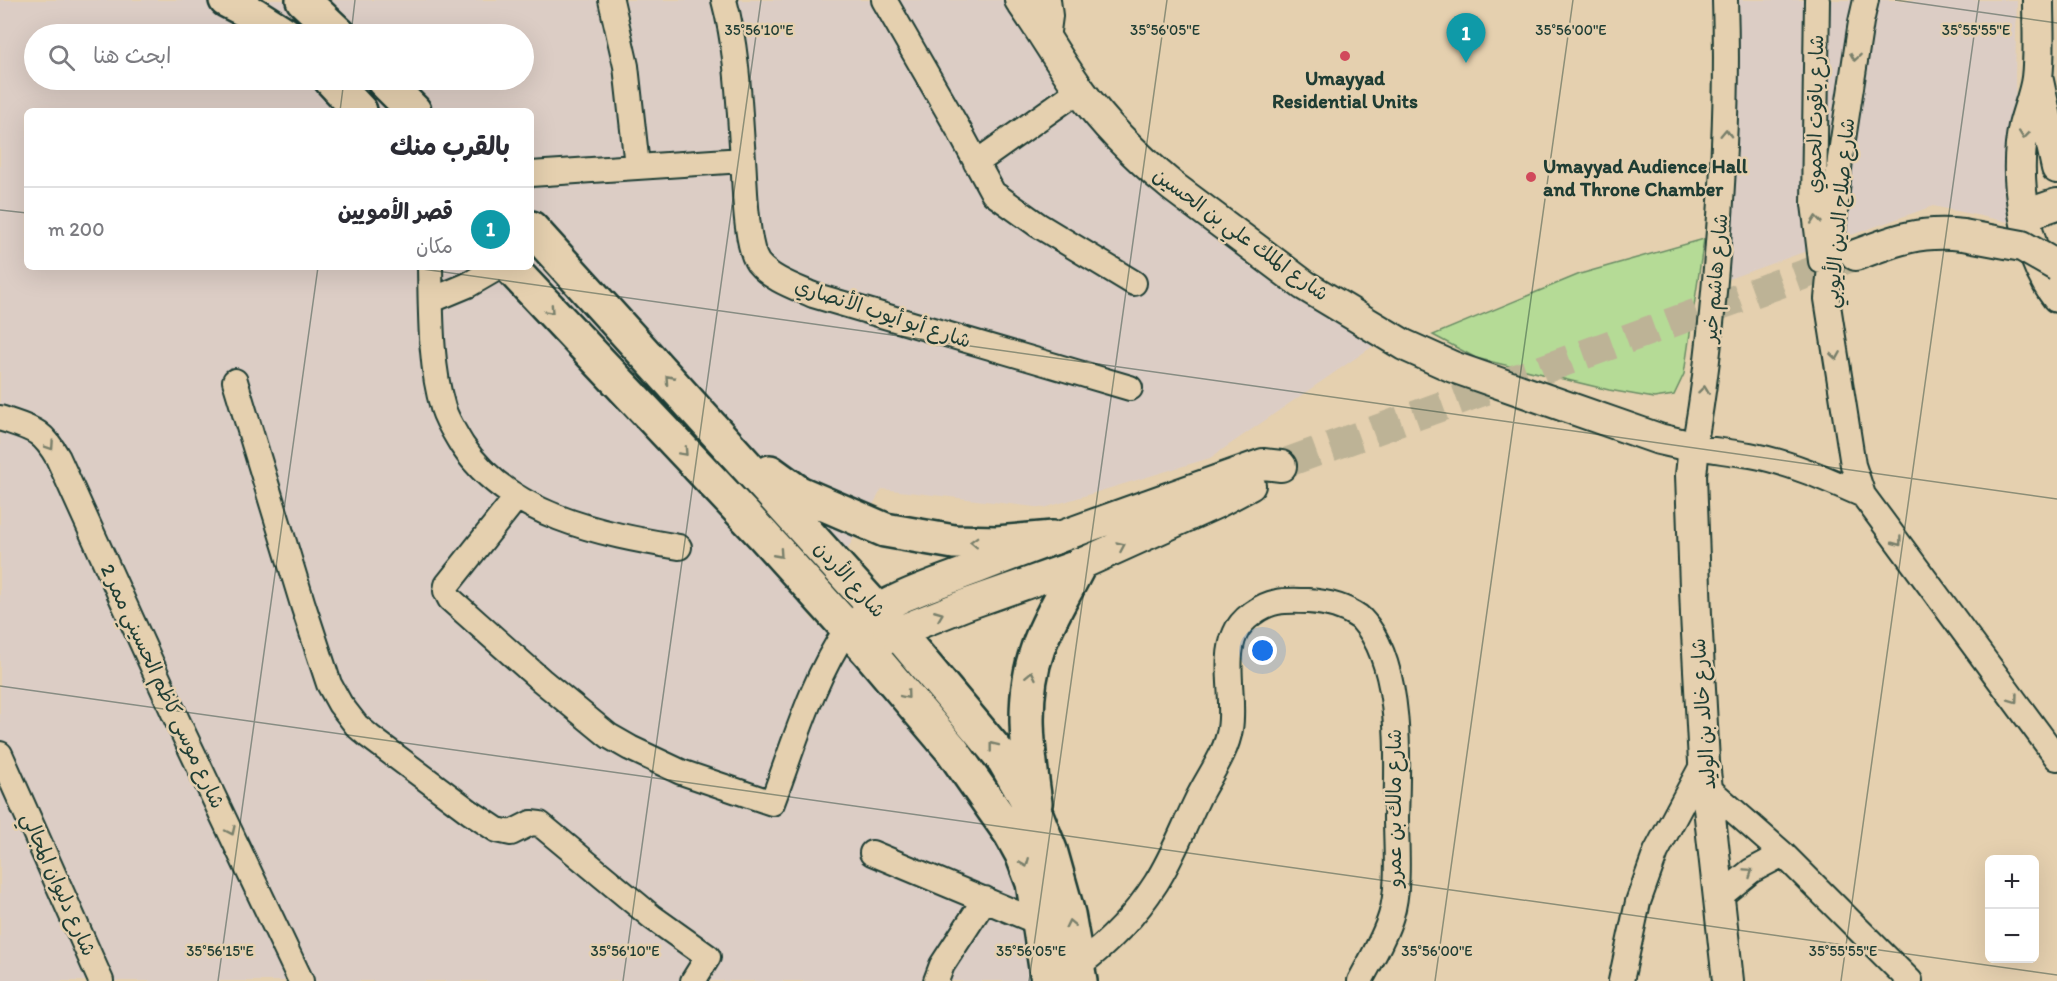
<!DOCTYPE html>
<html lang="ar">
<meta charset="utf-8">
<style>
:root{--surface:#fff;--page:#f2f2f3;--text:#2b2b33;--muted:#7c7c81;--line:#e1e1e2;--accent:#d93025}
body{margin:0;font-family:Itim,"Playpen Sans Arabic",sans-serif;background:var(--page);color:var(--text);direction:rtl}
.controls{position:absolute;right:18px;bottom:18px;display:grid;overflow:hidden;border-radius:9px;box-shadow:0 6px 24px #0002}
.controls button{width:54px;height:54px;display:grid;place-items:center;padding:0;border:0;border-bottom:2px solid var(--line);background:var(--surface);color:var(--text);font:30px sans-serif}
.you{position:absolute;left:1263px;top:651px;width:21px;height:21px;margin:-15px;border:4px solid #fff;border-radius:50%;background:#1a73e8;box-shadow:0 0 0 9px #1a73e833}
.badge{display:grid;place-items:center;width:39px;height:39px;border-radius:50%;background:var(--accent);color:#fff;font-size:20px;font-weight:700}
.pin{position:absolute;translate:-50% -50px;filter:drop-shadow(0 2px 3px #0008)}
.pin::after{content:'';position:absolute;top:32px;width:21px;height:18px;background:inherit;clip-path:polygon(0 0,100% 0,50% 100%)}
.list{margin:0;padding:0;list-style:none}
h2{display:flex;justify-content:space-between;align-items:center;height:78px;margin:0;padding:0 24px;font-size:26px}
h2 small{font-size:20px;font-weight:400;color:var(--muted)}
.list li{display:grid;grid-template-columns:39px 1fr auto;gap:18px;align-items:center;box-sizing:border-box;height:84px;padding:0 24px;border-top:2px solid var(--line)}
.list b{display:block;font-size:22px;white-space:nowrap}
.list p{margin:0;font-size:20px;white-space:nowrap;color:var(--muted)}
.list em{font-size:20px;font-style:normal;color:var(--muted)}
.icon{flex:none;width:33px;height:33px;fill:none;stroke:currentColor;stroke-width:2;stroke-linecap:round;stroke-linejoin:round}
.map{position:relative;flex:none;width:2057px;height:981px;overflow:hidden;direction:ltr}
.search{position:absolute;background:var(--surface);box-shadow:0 6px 24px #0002;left:24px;top:24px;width:510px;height:66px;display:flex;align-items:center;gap:15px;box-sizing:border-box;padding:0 21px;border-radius:33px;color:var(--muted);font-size:22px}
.panel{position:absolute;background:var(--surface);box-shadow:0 6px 24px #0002;left:24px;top:108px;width:510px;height:162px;border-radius:9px;direction:rtl}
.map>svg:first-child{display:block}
.built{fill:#dccdc5;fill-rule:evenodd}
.green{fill:#b5db96;stroke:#6a8c65;stroke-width:1.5}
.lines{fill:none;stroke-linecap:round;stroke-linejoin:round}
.major-tunnel{stroke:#bdb396;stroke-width:30;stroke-dasharray:30 15;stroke-linecap:butt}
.minor-casing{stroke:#1f3d34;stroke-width:28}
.major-casing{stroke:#1f3d34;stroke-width:34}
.highway-casing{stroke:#1f3d34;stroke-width:38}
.minor{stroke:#e5d0af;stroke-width:24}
.major{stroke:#e5d0af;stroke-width:30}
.highway{stroke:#e5d0af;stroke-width:33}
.major-bridge-casing{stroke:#1f3d34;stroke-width:34;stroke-linecap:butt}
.major-bridge{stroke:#e5d0af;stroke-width:30}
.oneway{stroke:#787f6b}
.ticks{fill:none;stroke:#1f3d34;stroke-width:1.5;stroke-opacity:0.45}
.poi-dot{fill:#d1495b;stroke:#e5d0af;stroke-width:2}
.labels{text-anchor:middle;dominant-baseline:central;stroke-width:5;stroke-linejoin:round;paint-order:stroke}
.poi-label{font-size:20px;font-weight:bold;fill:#1f3d34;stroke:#e5d0af}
.street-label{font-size:20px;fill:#1f3d34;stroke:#e5d0af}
.ticks-label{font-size:15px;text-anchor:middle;fill:#1f3d34;stroke:#e5d0af;stroke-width:5;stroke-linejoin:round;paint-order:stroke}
</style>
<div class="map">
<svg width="2057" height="981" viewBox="0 0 2057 981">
<rect width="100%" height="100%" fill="#e5d0af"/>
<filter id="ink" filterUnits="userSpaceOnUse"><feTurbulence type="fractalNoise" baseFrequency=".0167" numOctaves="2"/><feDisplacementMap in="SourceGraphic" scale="12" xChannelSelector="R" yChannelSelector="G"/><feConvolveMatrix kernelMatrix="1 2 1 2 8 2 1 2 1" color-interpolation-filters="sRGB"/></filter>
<g filter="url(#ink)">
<path class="built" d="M0,0H1027L1158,189L1379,342L1210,458L1044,508L882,489L809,616L1016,817L1039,981H0ZM34,34H524V80H34ZM27,111H531V267H27Z
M1710,0H2017L2015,76L2018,224L1933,206L1720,282L1729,188Z"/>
<path class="green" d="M1704,239L1684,374L1674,395L1654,398L1609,390L1476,358L1433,335L1580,274Z"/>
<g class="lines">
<path class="major-tunnel" d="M1288,462L1852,257"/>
<defs>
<path id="minor" d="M611,0L626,66L637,166
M724,0C738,52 739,106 743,159C745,182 745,245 758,263C771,279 795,287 813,295L1130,388
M884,0L960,132L993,193L1038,225L1134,283
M1725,0C1728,86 1724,171 1717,256C1712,320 1706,384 1694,447C1713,450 1731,452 1750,455C1789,462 1827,479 1863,495
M1817,0L1814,204L1821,261
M1866,0L1861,22L1840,159L1827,299L1853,465L1863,495L2057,758
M1047,39L1050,16L1048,0
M976,163L1079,90
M531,174L743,160
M430,267C431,312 430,365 443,408C447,421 455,433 462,445C509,516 601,534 679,547
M432,300L468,285L499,267
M235,381L303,605L329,684L340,704L357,726L370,737L470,812L497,830L511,833L531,823L540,824L652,917L708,957L693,981
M0,418C31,429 41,428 58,458L177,720L301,981
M516,498L447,585L446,591L450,599L541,680L609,736L630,748L681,772L772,803C794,745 812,680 847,629
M0,754L101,981
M1708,788L1783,854L1910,981
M872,853L1040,923
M1719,897L1751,871L1783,854
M1079,965C1110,942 1135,916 1156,883C1172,858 1183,829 1196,802C1207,778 1226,755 1230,729C1235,700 1223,660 1235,634C1241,619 1261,605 1277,602C1286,600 1298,601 1308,601C1325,602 1345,607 1359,617C1363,620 1365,624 1368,627C1402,674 1398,761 1396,817C1396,847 1400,887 1391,916C1384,939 1371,960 1360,981
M936,981L942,965L985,899
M1621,981L1638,902L1656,852L1704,762"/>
<path id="major" d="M1020,0C1041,29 1058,60 1079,89C1105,126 1138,158 1172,186L1304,285L1404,345L1453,367L1659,439L1694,447L1691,475L1696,615L1704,762L1728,981
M2038,0C2038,25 2040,53 2037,78C2035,94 2028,110 2024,126C2013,178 2025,255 2057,297
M2038,81L2057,168
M2025,215L2057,204
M1856,255C1895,240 1920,230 1963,235
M856,623C894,596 938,583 980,567C1074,530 1169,498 1263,464L1281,466
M878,644L897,632L965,605L1079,565L1216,503L1250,485"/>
<path id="highway" d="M226,0L255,15L285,34
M303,0L339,34
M331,80L360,111
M383,80L414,111
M531,228L897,632L1004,760L1037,817L1050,850L1068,914L1080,981
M510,267L763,535L868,651L952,750L1011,834L1022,854L1033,883L1048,981
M770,472L799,493L885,530L954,542L997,543L1053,538
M1035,803C1028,752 1020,698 1038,648C1048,619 1065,593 1079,565"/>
</defs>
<use href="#minor" class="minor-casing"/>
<use href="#major" class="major-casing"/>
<use href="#highway" class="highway-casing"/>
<use href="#minor" class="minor"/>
<use href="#major" class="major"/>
<use href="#highway" class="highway"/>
<defs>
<path id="major-bridge" d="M1963,235L2022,246L2057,266"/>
</defs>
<use href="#major-bridge" class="major-bridge-casing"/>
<use href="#major-bridge" class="major-bridge"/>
</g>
<defs><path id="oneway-chevron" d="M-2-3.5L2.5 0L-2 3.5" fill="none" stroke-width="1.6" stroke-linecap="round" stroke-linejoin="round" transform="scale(1.5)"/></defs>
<g class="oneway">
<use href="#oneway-chevron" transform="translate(1855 57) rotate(99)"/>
<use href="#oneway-chevron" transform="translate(1726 133) rotate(-88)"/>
<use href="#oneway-chevron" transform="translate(2024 135) rotate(96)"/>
<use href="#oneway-chevron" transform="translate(1816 220) rotate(-96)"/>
<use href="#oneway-chevron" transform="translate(550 310) rotate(47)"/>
<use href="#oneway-chevron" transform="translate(1836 356) rotate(81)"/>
<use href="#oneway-chevron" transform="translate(669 379) rotate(-132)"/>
<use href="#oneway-chevron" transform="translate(1704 390) rotate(-83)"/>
<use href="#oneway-chevron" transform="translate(50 446) rotate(56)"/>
<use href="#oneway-chevron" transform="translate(684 452) rotate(47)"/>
<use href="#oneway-chevron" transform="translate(974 542) rotate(-178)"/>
<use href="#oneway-chevron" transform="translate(1898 542) rotate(53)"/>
<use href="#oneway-chevron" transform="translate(1121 546) rotate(-24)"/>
<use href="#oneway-chevron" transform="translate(779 554) rotate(48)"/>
<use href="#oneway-chevron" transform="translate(939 615) rotate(-22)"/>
<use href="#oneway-chevron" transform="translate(1031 675) rotate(-78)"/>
<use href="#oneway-chevron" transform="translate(906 695) rotate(50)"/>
<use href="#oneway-chevron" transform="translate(2014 699) rotate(54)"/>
<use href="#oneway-chevron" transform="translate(993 746) rotate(-128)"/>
<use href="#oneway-chevron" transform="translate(231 831) rotate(65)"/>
<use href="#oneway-chevron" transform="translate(1025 863) rotate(68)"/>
<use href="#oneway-chevron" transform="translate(1749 872) rotate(-34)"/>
<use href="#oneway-chevron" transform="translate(1070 924) rotate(-102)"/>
</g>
</g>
<path class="ticks" d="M1895,0L2057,23M351,34L355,0M340,111L344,80M0,210L27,213M408,267L2057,499M0,686L2057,975M218,981L318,267M623,981L761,0M1029,981L1167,0M1435,981L1573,0M1841,981L1979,0"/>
<g class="poi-dot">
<circle cx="1345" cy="56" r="6"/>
<circle cx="1531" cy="177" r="6"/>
</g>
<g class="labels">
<g class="poi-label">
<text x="1345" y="78">Umayyad<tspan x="1345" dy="23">Residential Units</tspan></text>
<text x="1543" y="166" text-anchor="start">Umayyad Audience Hall<tspan x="1543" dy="23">and Throne Chamber</tspan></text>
</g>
<g class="street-label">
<text transform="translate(1815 114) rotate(-89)">شارع ياقوت الحموي</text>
<text transform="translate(1839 213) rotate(-85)">شارع صلاح الدين الأيوبي</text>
<text transform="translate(1241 234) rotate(36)">شارع الملك علي بن الحسين</text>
<text transform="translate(1715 278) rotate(-85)">شارع هاشم خير</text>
<text transform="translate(883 313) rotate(18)">شارع أبو أيوب الأنصاري</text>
<text transform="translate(850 579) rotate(48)">شارع الأردن</text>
<text transform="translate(163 686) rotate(65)">شارع موسى كاظم الحسيني ممر 2</text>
<text transform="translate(1703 714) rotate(-94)">شارع خالد بن الوليد</text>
<text transform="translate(1394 808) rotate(-90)">شارع مالك بن عمرو</text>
<text transform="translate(59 884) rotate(66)">شارع دليوان المجالي</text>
</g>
</g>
<g class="ticks-label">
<text x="759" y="35">35°56'10"E</text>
<text x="1165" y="35">35°56'05"E</text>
<text x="1571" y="35">35°56'00"E</text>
<text x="1976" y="35">35°55'55"E</text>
<text x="220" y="956">35°56'15"E</text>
<text x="625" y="956">35°56'10"E</text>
<text x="1031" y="956">35°56'05"E</text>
<text x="1437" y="956">35°56'00"E</text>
<text x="1843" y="956">35°55'55"E</text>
</g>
</svg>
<div class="controls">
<button>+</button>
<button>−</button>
</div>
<div class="you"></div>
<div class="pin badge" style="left:1466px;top:63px;background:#0f9aa8">1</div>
<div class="search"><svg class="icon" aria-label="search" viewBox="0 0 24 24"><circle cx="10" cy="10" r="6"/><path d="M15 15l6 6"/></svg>ابحث هنا</div>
<section class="panel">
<h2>بالقرب منك<small></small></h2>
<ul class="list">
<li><span class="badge" style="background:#0f9aa8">1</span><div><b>قصر الأمويين</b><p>مكان</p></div><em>200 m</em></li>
</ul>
</section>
</div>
